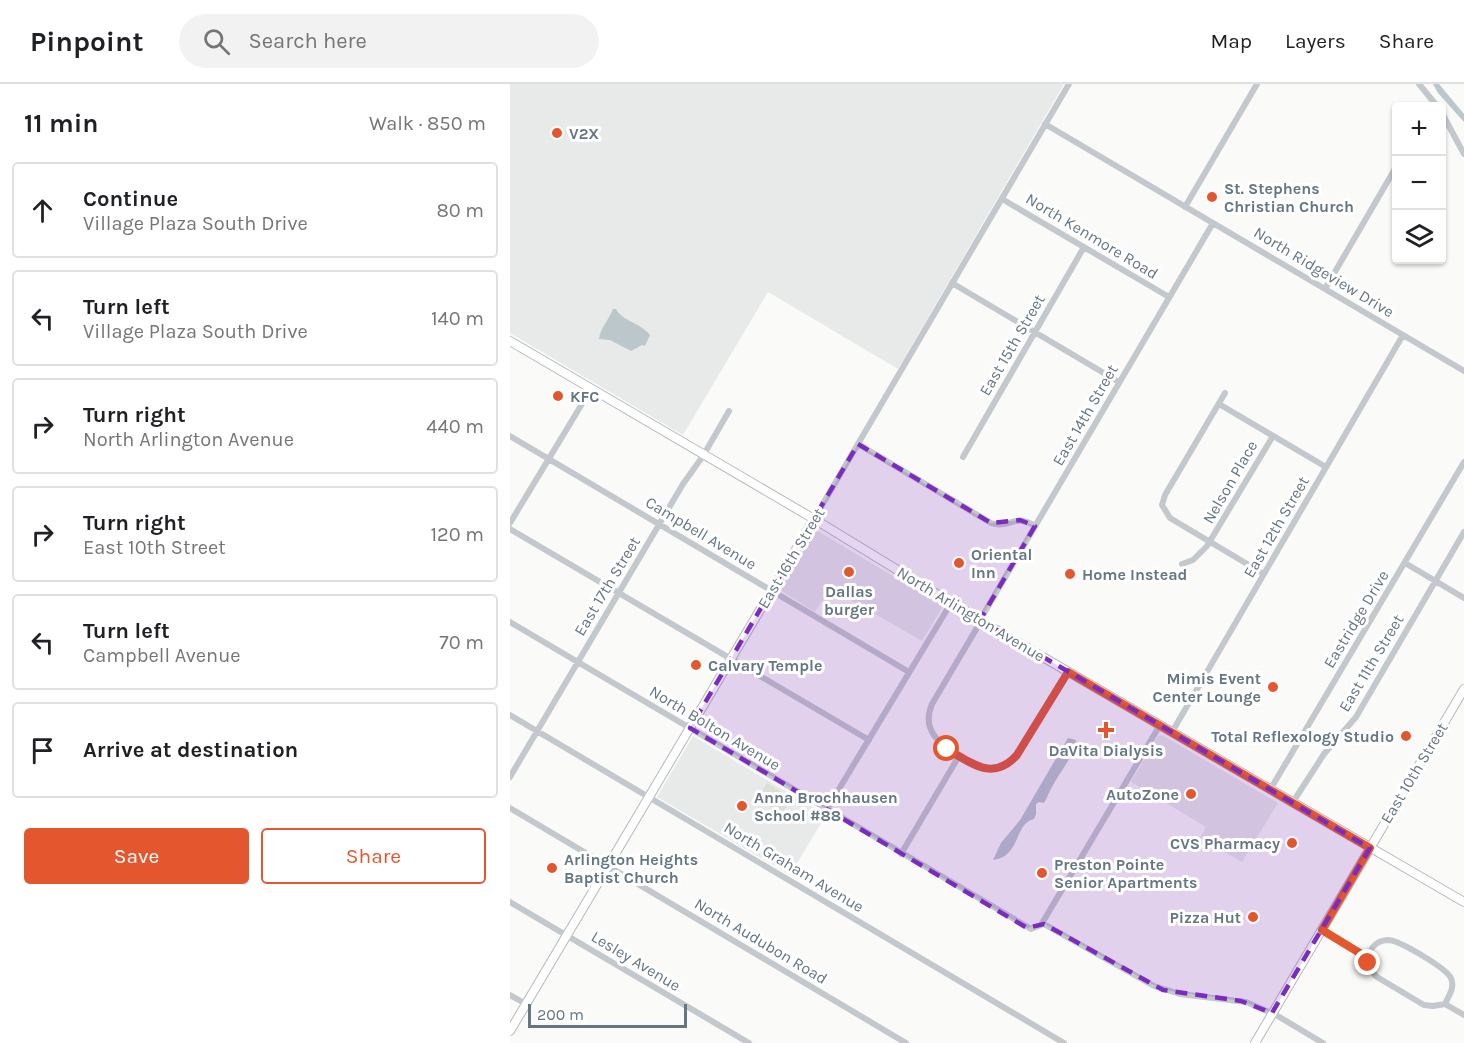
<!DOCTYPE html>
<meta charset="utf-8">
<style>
:root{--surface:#fff;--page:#f2f2f2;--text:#202124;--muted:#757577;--line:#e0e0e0;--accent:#e4572e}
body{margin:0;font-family:Karla,sans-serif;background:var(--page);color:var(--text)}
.controls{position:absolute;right:18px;top:18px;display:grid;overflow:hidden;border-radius:6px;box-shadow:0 2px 4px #0004}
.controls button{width:54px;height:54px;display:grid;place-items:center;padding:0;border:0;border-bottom:2px solid var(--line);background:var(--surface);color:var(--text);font:30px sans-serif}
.scale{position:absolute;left:18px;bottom:15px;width:159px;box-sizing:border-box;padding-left:6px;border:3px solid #657683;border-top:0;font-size:16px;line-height:21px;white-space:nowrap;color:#657683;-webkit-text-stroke:4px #fff;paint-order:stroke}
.stop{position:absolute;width:18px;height:18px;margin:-14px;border:4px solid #e4572e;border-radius:50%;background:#fff}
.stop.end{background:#e4572e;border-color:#fff;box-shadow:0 2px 6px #0008}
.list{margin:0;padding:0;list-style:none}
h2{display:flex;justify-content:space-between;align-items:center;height:78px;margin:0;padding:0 24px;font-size:26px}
h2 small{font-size:20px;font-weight:400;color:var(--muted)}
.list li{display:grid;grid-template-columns:39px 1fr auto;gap:18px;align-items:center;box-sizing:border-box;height:96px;margin:0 12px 12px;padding:0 12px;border:2px solid var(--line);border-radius:6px}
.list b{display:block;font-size:22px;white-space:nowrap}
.list p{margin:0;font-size:20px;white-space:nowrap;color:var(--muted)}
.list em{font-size:20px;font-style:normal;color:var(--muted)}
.actions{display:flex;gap:12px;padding:18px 24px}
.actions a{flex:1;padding:14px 0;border:2px solid var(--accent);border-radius:6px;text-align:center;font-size:21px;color:var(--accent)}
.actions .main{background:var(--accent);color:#fff}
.icon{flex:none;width:33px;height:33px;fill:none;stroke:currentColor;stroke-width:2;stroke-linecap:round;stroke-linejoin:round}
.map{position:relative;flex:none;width:954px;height:959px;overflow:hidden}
header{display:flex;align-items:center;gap:36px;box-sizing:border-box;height:84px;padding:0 30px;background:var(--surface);border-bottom:2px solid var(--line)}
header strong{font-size:28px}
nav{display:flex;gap:33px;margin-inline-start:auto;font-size:21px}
.search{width:420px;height:54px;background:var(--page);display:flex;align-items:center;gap:15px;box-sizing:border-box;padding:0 21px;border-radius:33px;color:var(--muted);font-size:22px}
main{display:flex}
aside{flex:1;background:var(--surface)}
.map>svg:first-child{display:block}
.built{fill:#e8e9e9}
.green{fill:#dadfd7}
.water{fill:#bbc7cb}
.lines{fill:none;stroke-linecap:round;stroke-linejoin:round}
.major-casing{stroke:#b5babe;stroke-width:10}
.minor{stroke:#c3c8cc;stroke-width:6}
.major{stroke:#fff;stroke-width:8}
.route{stroke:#e4572e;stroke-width:8}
.marked{fill:#7b2cbf;fill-opacity:0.2;stroke:#7b2cbf;stroke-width:4.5;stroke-dasharray:12 8;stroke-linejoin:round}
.poi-dot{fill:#e4572e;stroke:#fff;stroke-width:2}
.labels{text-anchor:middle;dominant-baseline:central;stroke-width:6;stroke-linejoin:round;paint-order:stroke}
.poi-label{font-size:16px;font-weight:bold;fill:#657683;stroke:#fff;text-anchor:start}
.street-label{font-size:16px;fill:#657683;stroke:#fff}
</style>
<header>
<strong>Pinpoint</strong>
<div class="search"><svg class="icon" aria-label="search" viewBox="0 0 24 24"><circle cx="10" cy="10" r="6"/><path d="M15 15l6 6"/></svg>Search here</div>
<nav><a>Map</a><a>Layers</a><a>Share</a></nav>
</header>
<main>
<aside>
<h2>11 min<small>Walk · 850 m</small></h2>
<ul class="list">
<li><svg class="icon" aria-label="ahead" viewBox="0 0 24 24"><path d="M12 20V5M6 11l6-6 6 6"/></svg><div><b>Continue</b><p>Village Plaza South Drive</p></div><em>80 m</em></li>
<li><svg class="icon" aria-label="left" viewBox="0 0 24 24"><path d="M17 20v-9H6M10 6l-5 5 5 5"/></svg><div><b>Turn left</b><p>Village Plaza South Drive</p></div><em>140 m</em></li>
<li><svg class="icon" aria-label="right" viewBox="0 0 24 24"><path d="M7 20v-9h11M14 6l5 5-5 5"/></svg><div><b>Turn right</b><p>North Arlington Avenue</p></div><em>440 m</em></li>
<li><svg class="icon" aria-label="right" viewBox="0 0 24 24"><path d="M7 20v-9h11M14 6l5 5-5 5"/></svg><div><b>Turn right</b><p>East 10th Street</p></div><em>120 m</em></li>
<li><svg class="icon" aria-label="left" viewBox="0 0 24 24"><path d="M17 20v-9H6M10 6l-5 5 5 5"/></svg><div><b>Turn left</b><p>Campbell Avenue</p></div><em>70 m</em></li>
<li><svg class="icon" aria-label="arrive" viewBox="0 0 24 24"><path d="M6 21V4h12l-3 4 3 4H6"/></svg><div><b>Arrive at destination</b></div></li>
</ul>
<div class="actions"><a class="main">Save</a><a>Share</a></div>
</aside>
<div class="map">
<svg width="954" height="959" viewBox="0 0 954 959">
<rect width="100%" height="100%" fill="#fafaf8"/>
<path class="built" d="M0,0H554L388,285L258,208L173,351L0,249Z
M306,446L433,522L412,557L320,504L305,528L270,506Z
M652,651L768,719L732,778L690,754L696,743L621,698L648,652Z
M183,652L316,731L280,791L147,713Z"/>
<path class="green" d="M257,699L282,714L272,730L247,715Z"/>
<path class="water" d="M923,0H929L954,30V38L928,9Z
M103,225H106C112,237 131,239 140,251L135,262L132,261L121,267L100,256L89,255C90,244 99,236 103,225Z
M558,654L566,656C563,675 549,688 541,705C538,710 537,714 534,719L529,718L526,720V730L524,735C504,739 511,773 483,776L491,759L510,736Z"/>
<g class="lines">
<defs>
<path id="major" d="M0,257L304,435L471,537L954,818
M0,947L304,435
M745,959L954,605"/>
</defs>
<use href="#major" class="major-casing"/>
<path class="minor" d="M909,0L927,22
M932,29L954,70
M535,40L954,287
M492,115L659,213
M675,123L747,0
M442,199L609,298
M815,205L886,83
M715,309L655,411L652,421L660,434L754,490
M709,320L816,383
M0,352L399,588
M348,360L481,439C500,445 504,429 525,442
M453,373L574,163
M304,435L559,0
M0,439L81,305
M0,445L359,656
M895,479L954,514
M672,480L683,476L697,462L763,352
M470,536L703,139
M471,537L422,620C411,646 429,660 450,672C459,678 469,685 480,685C489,685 495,682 502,677L558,588
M0,538L521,845L531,841L650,641
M0,631L554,959
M662,648L893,251
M0,693L173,400L193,372L219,327
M760,706L954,378
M783,718L814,670L846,633L954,448
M0,724L396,959
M317,725L441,519
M391,770L449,672
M0,818L239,959
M532,839L644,902L670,910L736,918L766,931L813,959
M812,846L858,874
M0,911L16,920
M935,920C939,911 945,904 941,894C936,884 889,856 878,856C857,857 853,881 867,893L914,921L923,922L935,920L954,931"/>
<use href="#major" class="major"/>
</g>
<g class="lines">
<path class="route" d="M437,665C461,679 483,698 507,671L558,588L860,764L812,846L858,874V879"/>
</g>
<path class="marked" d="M348,360L481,439L510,436L525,442L470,536L860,764L762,929L731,917L653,906L534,840L517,844L180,644Z"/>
<g class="poi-dot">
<circle cx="47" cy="49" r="6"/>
<circle cx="702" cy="113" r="6"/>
<circle cx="48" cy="312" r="6"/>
<circle cx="449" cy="479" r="6"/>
<circle cx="339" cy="488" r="6"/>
<circle cx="560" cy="490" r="6"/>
<circle cx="186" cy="581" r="6"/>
<circle cx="763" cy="603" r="6"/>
<path d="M593 637h6v6h6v6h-6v6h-6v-6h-6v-6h6z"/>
<circle cx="896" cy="652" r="6"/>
<circle cx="681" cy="710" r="6"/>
<circle cx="232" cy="722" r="6"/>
<circle cx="782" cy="759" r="6"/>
<circle cx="42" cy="784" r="6"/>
<circle cx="532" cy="789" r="6"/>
<circle cx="743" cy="833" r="6"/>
</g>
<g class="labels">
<g class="poi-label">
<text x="59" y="49">V2X</text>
<text x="714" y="104">St. Stephens<tspan x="714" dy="18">Christian Church</tspan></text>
<text x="60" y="312">KFC</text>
<text x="461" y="470">Oriental<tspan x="461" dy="18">Inn</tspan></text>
<text x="572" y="490">Home Instead</text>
<text x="339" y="507" text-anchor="middle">Dallas<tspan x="339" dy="18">burger</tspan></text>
<text x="198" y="581">Calvary Temple</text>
<text x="751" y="594" text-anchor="end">Mimis Event<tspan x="751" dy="18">Center Lounge</tspan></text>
<text x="884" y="652" text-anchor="end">Total Reflexology Studio</text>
<text x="596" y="666" text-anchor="middle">DaVita Dialysis</text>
<text x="669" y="710" text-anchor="end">AutoZone</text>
<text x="244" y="713">Anna Brochhausen<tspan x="244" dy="18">School #88</tspan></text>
<text x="770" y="759" text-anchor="end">CVS Pharmacy</text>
<text x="54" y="775">Arlington Heights<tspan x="54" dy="18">Baptist Church</tspan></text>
<text x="544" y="780">Preston Pointe<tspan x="544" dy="18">Senior Apartments</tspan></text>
<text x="731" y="833" text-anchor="end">Pizza Hut</text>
</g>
<g class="street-label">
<text transform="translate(582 152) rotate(31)">North Kenmore Road</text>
<text transform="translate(814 188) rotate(31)">North Ridgeview Drive</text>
<text transform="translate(502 261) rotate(-60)">East 15th Street</text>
<text transform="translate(575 331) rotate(-60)">East 14th Street</text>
<text transform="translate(720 398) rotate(-60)">Nelson Place</text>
<text transform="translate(766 443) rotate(-60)">East 12th Street</text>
<text transform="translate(191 449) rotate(31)">Campbell Avenue</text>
<text transform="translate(281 474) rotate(-59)">East 16th Street</text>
<text transform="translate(97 502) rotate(-59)">East 17th Street</text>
<text transform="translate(461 530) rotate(31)">North Arlington Avenue</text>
<text transform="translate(846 535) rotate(-59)">Eastridge Drive</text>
<text transform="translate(861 579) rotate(-59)">East 11th Street</text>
<text transform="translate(205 644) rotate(31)">North Bolton Avenue</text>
<text transform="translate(904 689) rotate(-59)">East 10th Street</text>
<text transform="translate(284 783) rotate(31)">North Graham Avenue</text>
<text transform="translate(251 857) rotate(31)">North Audubon Road</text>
<text transform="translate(126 877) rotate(31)">Lesley Avenue</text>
</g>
</g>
</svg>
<div class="controls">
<button>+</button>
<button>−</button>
<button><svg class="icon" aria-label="layers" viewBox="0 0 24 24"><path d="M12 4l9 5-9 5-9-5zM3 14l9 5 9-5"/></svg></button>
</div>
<div class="scale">200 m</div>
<div class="stop" style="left:437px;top:665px"></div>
<div class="stop end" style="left:858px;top:879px"></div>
</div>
</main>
